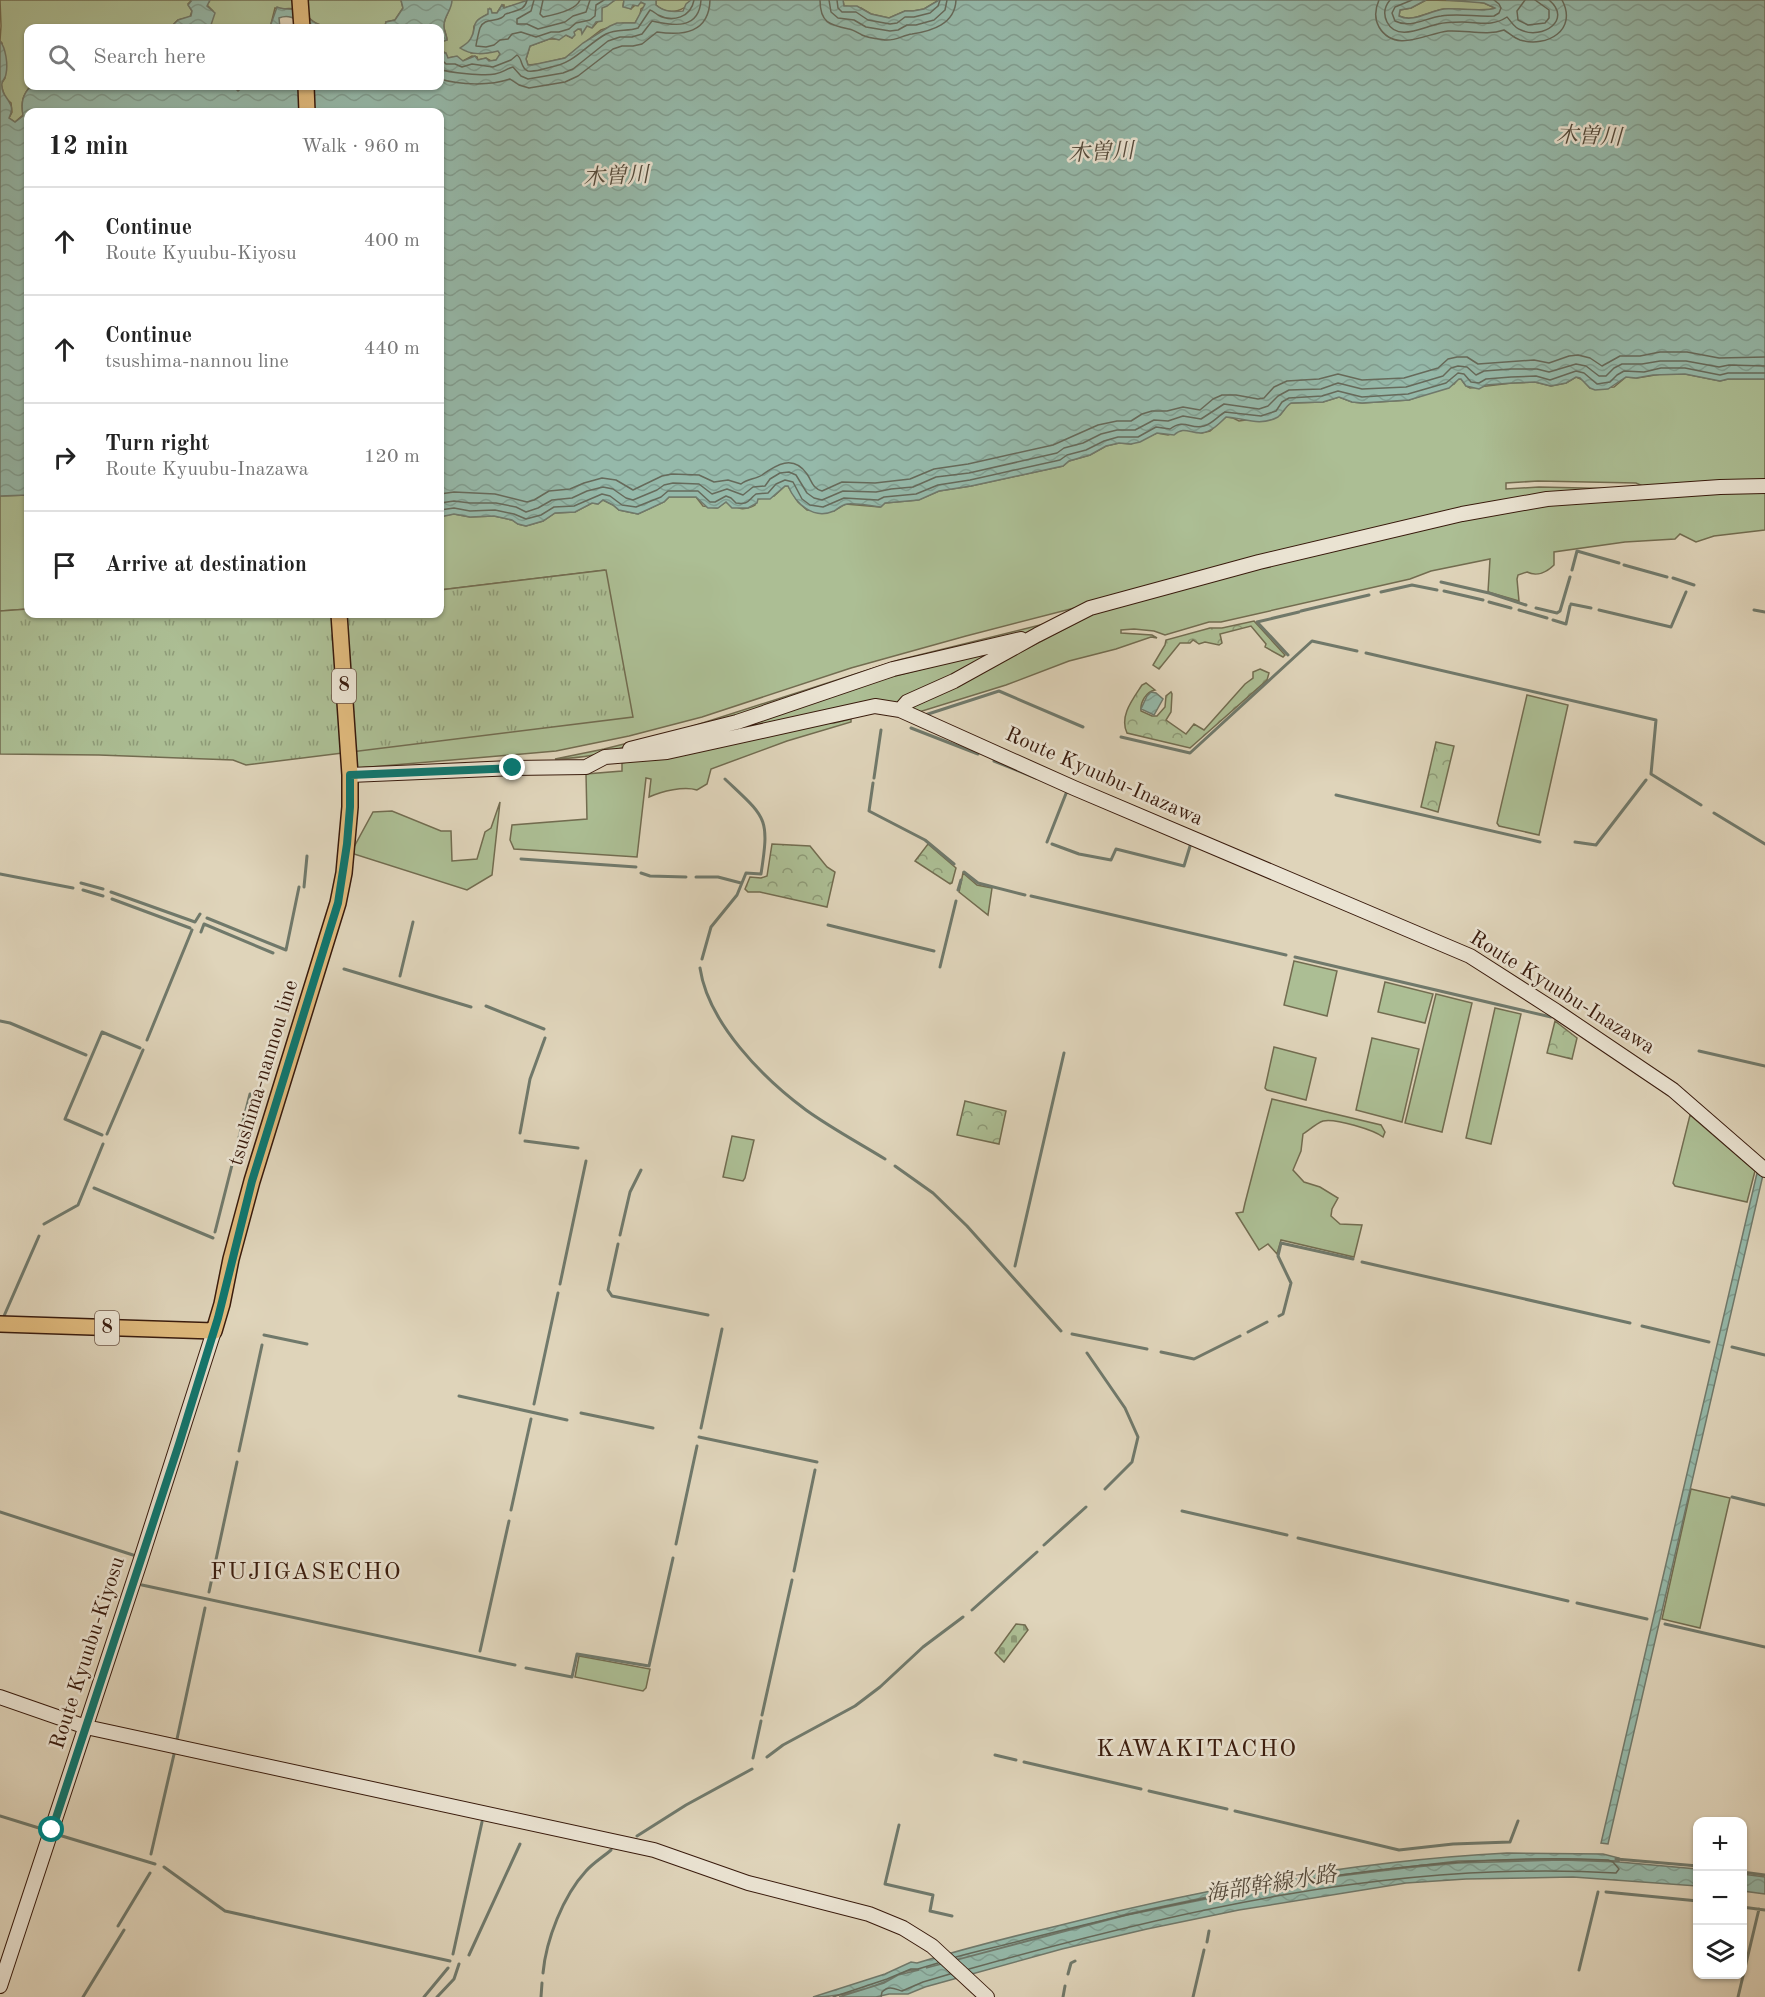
<!DOCTYPE html>
<meta charset="utf-8">
<style>
:root{--surface:#fff;--page:#f2f2f2;--text:#222;--muted:#767676;--line:#e0e0e0}
body{margin:0;font-family:"Old Standard TT","Noto Serif JP",serif;background:var(--page);color:var(--text)}
.controls{position:absolute;right:18px;bottom:18px;display:grid;overflow:hidden;border-radius:12px;box-shadow:0 2px 4px #0004}
.controls button{width:54px;height:54px;display:grid;place-items:center;padding:0;border:0;border-bottom:2px solid var(--line);background:var(--surface);color:var(--text);font:30px sans-serif}
.stop{position:absolute;width:18px;height:18px;margin:-14px;border:4px solid #0f766e;border-radius:50%;background:#fff}
.stop.end{background:#0f766e;border-color:#fff;box-shadow:0 2px 6px #0008}
.list{margin:0;padding:0;list-style:none}
h2{display:flex;justify-content:space-between;align-items:center;height:78px;margin:0;padding:0 24px;font-size:26px}
h2 small{font-size:20px;font-weight:400;color:var(--muted)}
.list li{display:grid;grid-template-columns:39px 1fr auto;gap:18px;align-items:center;box-sizing:border-box;height:108px;padding:0 24px;border-top:2px solid var(--line)}
.list b{display:block;font-size:22px;white-space:nowrap}
.list p{margin:0;font-size:20px;white-space:nowrap;color:var(--muted)}
.list em{font-size:20px;font-style:normal;color:var(--muted)}
.icon{flex:none;width:33px;height:33px;fill:none;stroke:currentColor;stroke-width:2;stroke-linecap:round;stroke-linejoin:round}
.map{position:relative;flex:none;width:1765px;height:1997px;overflow:hidden}
.search{position:absolute;background:var(--surface);box-shadow:0 2px 4px #0004;left:24px;top:24px;width:420px;height:66px;display:flex;align-items:center;gap:15px;box-sizing:border-box;padding:0 21px;border-radius:12px;color:var(--muted);font-size:22px}
.panel{position:absolute;background:var(--surface);box-shadow:0 2px 4px #0004;left:24px;top:108px;width:420px;height:510px;border-radius:12px}
.map>svg:first-child{display:block}
.grass{fill:#acbe94;stroke:#726c50;stroke-width:1.5}
.forest{fill:url(#forest-crowns);stroke:#726c50;stroke-width:1.5}
.cemetery{fill:url(#cemetery-stones);stroke:#726c50;stroke-width:1.5}
.park{fill:url(#park-tufts);stroke:#726c50;stroke-width:1.5}
.water{fill:url(#water-waves);stroke:#70796b;stroke-width:1.5}
.lines{fill:none;stroke-linecap:round;stroke-linejoin:round}
.shore{stroke:#666a5b;stroke-width:1.5}
.stream{stroke:#70796b;stroke-width:3}
.secondary-casing{stroke:#381a0c;stroke-width:16}
.primary-casing{stroke:#381a0c;stroke-width:18}
.secondary{stroke:#eae3d2;stroke-width:14}
.primary{stroke:#e0ba7d;stroke-width:15}
.route{stroke:#0f766e;stroke-width:8}
.labels{text-anchor:middle;dominant-baseline:central;stroke-width:5;stroke-linejoin:round;paint-order:stroke}
.shield{fill:#eae3d2;stroke:#6d5647;stroke-width:1.5}
.shield-label{font-size:20px;font-weight:bold;fill:#381a0c}
.street-label{font-size:21px;fill:#381a0c;stroke:#eae3d2}
.water-label{font-size:22px;font-style:italic;fill:#544a3b;stroke:#eae3d2}
.quarter-label{font-size:24px;letter-spacing:1.5px;fill:#381a0c;stroke:#eae3d2}
</style>
<div class="map">
<svg width="1765" height="1997" viewBox="0 0 1765 1997">
<defs>
<pattern id="forest-crowns" width="20" height="18" patternUnits="userSpaceOnUse" patternTransform="scale(1.5)"><rect width="20" height="18" fill="#acbe94"/><path d="M2 6a3 3 0 1 1 6 0M12 15a3 3 0 1 1 6 0" fill="none" stroke="#8d9a77"/></pattern>
<pattern id="cemetery-stones" width="16" height="16" patternUnits="userSpaceOnUse" patternTransform="scale(1.5)"><rect width="16" height="16" fill="#acbe94"/><path d="M2 7V4a2 2 0 0 1 4 0v3zM10 15v-3a2 2 0 0 1 4 0v3z" fill="#8d9a77"/></pattern>
<pattern id="park-tufts" width="24" height="20" patternUnits="userSpaceOnUse" patternTransform="scale(1.5)"><rect width="24" height="20" fill="#acbe94"/><path d="M3 7l-1-3M5 7V3M7 7l1-3M15 17l-1-3M17 17v-4M19 17l1-3" fill="none" stroke="#8d9a77"/></pattern>
<pattern id="water-waves" width="16" height="10" patternUnits="userSpaceOnUse" patternTransform="scale(1.5)"><rect width="16" height="10" fill="#95b9aa"/><path d="M0 5q4-4 8 0t8 0" fill="none" stroke="#819e91"/></pattern>
</defs>
<rect width="100%" height="100%" fill="#dfd4ba"/>
<filter id="stains"><feTurbulence type="fractalNoise" baseFrequency=".00333" numOctaves="4"/><feColorMatrix values="0 0 0 0 .2 0 0 0 0 .09 0 0 0 0 .02 0 0 0 .5 -.17"/></filter>
<radialGradient id="worn" r=".72"><stop offset=".6" stop-color="#630" stop-opacity="0"/><stop offset="1" stop-color="#630" stop-opacity=".3"/></radialGradient>
<path class="grass" d="M0,0H192L188,4L192,11L190,17L178,20L170,28H28V86H31C22,95 21,103 23,115L15,122L9,118L12,112L11,103L5,98L1,84L5,78L2,43L0,41L1,26Z
M210,0H401L403,8L395,20L386,22L385,26L379,28C360,28 336,32 318,24C310,21 306,13 299,10C291,7 283,10 275,8L271,24L273,28H210L213,11L207,5Z
M451,0H533L504,8V5H502L497,13H492L490,9L489,13L480,19L474,26L473,36L467,44L471,53H486L498,50L500,54L497,60L491,61L486,58L478,60L477,57L472,56L463,61L453,57L448,58L444,52H440V42L447,40C447,35 443,29 444,24C445,15 451,11 451,0Z
M615,0H624L623,6L631,9C634,6 638,1 644,3L645,6L641,9L640,15L635,23H623L601,30L565,58L539,64L528,65L526,59L530,46L549,39H557L566,35L572,38L574,32L578,29L581,30L587,26L593,27L601,18L602,7Z
M656,0H697C684,9 671,18 656,5Z
M843,0H939L924,9L913,11H905L889,18L871,14L861,8L844,6Z
M1426,0L1472,1L1484,3L1495,8C1488,13 1456,8 1444,9C1429,11 1413,23 1399,16L1400,10L1411,8Z
M1661,374H1685L1720,381L1728,379H1765V482L1645,487L1636,483L1538,481L1506,483V489L1539,487L1628,489L1551,495L1090,604L966,636L851,668L702,717L629,736L556,751L347,769L345,753L605,570L440,590V516L454,514L470,517L494,516L512,520L518,524L526,526L543,521L555,513L575,512L592,503L598,504L603,500L613,505L619,510L638,514L664,502L669,497H696L703,506L717,508L726,502C739,508 741,512 755,505L757,499L774,496L785,486H788L798,502L807,510L834,511L845,504L880,507L885,503L918,500L939,491L971,486L1063,466L1069,461L1090,455L1106,446L1119,443L1131,444L1157,433L1168,435L1184,429L1202,433L1210,431L1226,417L1233,418L1239,421L1280,415L1287,406L1291,403L1323,402L1339,397L1352,402L1362,403L1409,400L1454,384L1458,379H1461L1466,386L1470,388L1512,383L1535,382L1551,386L1566,383L1576,377L1583,380L1590,388L1614,387L1626,377L1637,378Z
M1765,490V530L1714,536L1696,542L1680,534L1675,539L1625,542L1554,552V565C1547,572 1537,577 1527,572L1518,575L1517,579L1519,601L1488,592L1490,559L1431,571L1410,579L1221,622H1209L1165,635L1154,631L1134,629L1121,630V633L1152,635L1157,638L1151,637L1116,649L1069,661L1006,685L919,712L907,710L913,706L960,684L1091,615L1163,592L1457,520L1542,505Z
M28,495V609L0,611V496Z
M1056,621L1038,632L627,746C603,755 581,758 555,759L604,749L684,729L899,660Z
M1010,647L892,708L675,744L859,685Z
M1527,695L1568,705L1539,835L1499,826L1497,823Z
M851,719V722L787,741L711,769L707,784L697,790C684,786 662,791 649,797L651,779L646,778L637,857L514,849L510,840L512,825L587,819L586,774L622,771V763L824,723H834Z
M500,802L492,875L467,890L354,854V847L373,812L392,811L441,831H451L452,861L477,859L485,832L491,828Z
M963,873L977,885L992,888L988,915L959,892Z
M1294,961L1337,971L1327,1016L1284,1005Z
M1385,982L1433,994L1425,1023L1378,1012Z
M1436,994L1472,1003L1442,1132L1405,1123Z
M1495,1008L1521,1014L1491,1144L1466,1138Z
M1372,1038L1419,1049L1402,1122L1356,1110Z
M1274,1047L1316,1058L1306,1100L1267,1090L1265,1088Z
M1272,1099L1381,1125L1385,1132L1383,1137C1374,1130 1335,1118 1323,1121C1317,1123 1309,1130 1303,1134L1301,1151L1293,1170L1304,1182L1320,1187L1338,1198L1332,1209L1331,1216L1340,1224L1362,1225L1354,1257L1281,1240L1277,1254L1268,1244L1259,1250L1236,1213L1243,1212L1245,1203Z
M1690,1115L1755,1171L1747,1202L1675,1186L1673,1183Z
M732,1136L754,1140L745,1178L743,1181L723,1177Z
M1691,1489L1730,1498L1700,1628L1662,1619Z
M579,1656L650,1669L646,1688L643,1691L575,1677Z"/>
<path class="forest" d="M1254,621L1285,655L1283,657L1265,647L1266,644L1251,626L1220,634L1222,643L1219,645L1205,642L1199,644L1193,640L1190,643H1180L1159,669L1153,665L1165,645L1166,640L1210,628H1222Z
M1260,669L1269,673L1267,680L1190,748L1127,733C1119,716 1133,699 1142,685L1146,683L1155,690C1146,692 1140,702 1141,711L1152,716H1157L1165,707L1166,696L1171,692L1172,694L1171,712L1166,720L1186,734L1194,724L1204,730L1245,684L1253,678V672Z
M1436,742L1454,746L1438,812L1421,807Z
M772,844L810,846L827,867L835,872L827,907L760,892H748L745,889L750,877L761,878L767,876Z
M928,844L956,868L952,883L950,884L915,861Z
M1555,1021L1577,1038L1572,1059L1547,1053Z
M965,1101L1006,1111L999,1144L957,1135Z"/>
<path class="cemetery" d="M1016,1624L1025,1625L1028,1630L1004,1662L995,1653Z"/>
<path class="park" d="M606,570L633,717L246,765L233,760L99,755L0,754V611L28,609V614H440V590Z"/>
<path class="water" d="M192,0H210L207,6L215,13L210,28H170L178,20L191,16L192,11L188,5Z
M401,0H452C452,10 444,16 444,25C443,29 447,36 447,40L440,42V28H379L385,26L386,22L395,20L403,8Z
M528,0H615L607,6L602,8V21L596,22L592,28L587,26L582,34L581,29H578L574,32L575,35L572,38L566,35L559,40L552,38L530,46L526,59L528,65H532L565,58L583,43L610,26L617,23H635L645,4L641,2L638,6L633,5L631,9L623,7L624,0H656V5C664,12 673,12 683,11L686,4L691,0H843L844,6H857L871,14L889,18L905,11H913L924,9L939,0H1426L1411,8L1400,10L1399,16C1413,23 1429,11 1444,9C1456,8 1488,12 1495,8L1484,3L1446,0H1765V379H1728L1720,381L1685,374L1653,375L1636,378L1626,377L1608,389L1595,390L1590,388L1580,378L1576,377L1566,383L1551,386L1535,382L1512,383L1486,385L1479,389L1466,386L1461,379H1459L1449,388L1409,400L1362,403L1352,402L1339,397L1323,402L1291,403C1285,407 1283,413 1278,417C1259,427 1244,418 1226,417C1219,424 1211,432 1201,433C1189,433 1184,426 1174,435L1157,433L1140,442L1131,444L1119,443L1106,446L1090,455L1069,461L1063,466L971,486L939,491L919,500L885,503L881,507C870,506 858,503 847,504C841,505 838,509 834,511C813,520 796,504 788,486H785L770,499H758L757,503L748,508H732L726,502L718,508H708L696,497H669L664,502L638,514L619,510L613,505L603,500L598,504L592,503L575,512L555,513L543,521L526,526L518,524L512,520L494,516L470,517L454,514L440,517V112H28V495L0,496V41C6,48 8,65 6,74C6,77 3,80 2,83C0,99 18,101 9,118L15,122L23,116C21,103 22,95 31,86H233L238,91L244,86H440V52L446,53L448,58L457,56L463,61L475,56L478,60L486,58L489,61L496,60L500,54L498,51C485,54 472,56 460,48C464,45 469,43 471,38C478,27 468,23 488,14V9H491L492,13H497L502,5L504,8Z
M277,7C283,10 289,8 296,10C303,11 307,17 312,21C323,29 339,28 352,28C340,28 325,31 313,28C301,26 294,12 279,18L280,28H273L271,24Z
M1151,692L1156,693L1163,699L1154,715L1141,709L1147,696Z
M1757,1173L1763,1175L1608,1844L1601,1843Z
M1507,1853L1603,1854L1619,1858V1861L1562,1859L1458,1861L1323,1877L1221,1894L1127,1914L926,1968L1127,1915L1221,1896L1323,1878L1405,1868L1458,1863L1562,1860L1619,1862L1697,1869V1886L1573,1877L1466,1879L1406,1883L1239,1910L1147,1929L1062,1949L925,1987L908,1994H889L876,1997H839L884,1983L898,1975L919,1970C906,1968 896,1977 884,1982C862,1991 837,1997 813,1997L885,1974L911,1962L917,1963C963,1949 1010,1937 1057,1926C1205,1888 1354,1861 1507,1853Z
M1742,1874L1765,1877V1894L1743,1891Z"/>
<g class="lines">
<path class="shore" d="M527,0C525,10 517,10 509,13C501,15 508,14 501,18C494,22 484,18 480,28C479,31 476,44 476,46L486,47L494,45L500,40L508,39L512,34L521,32L536,37L551,32H559L569,29L576,23L590,20L595,16L596,5L604,0
M534,0L531,11L517,19V24H527L538,29L565,22L573,16L586,12L590,0
M543,0L540,14L543,17C554,15 576,10 580,0
M820,0C820,23 830,25 849,29C854,30 858,33 862,35C868,38 878,39 885,40C896,41 903,35 912,34C932,31 955,24 956,0
M829,0L831,12L838,18L854,20L866,27L890,31L898,30L907,25H916L934,20L945,10L947,0
M837,0L838,8L842,12H856L868,20L890,24L897,23L905,17H914L930,13L938,6L940,0
M1379,0C1375,9 1374,18 1379,27C1395,54 1427,33 1448,31C1467,30 1487,36 1504,30C1509,33 1514,38 1520,40C1547,48 1578,30 1562,0
M1390,0C1385,6 1383,14 1387,22C1397,42 1423,27 1438,24C1446,22 1454,22 1462,22C1479,22 1492,27 1507,17C1511,21 1514,28 1521,30C1542,40 1573,20 1549,0
M1412,0L1395,7L1392,13L1395,21C1411,29 1425,18 1441,16C1459,13 1476,17 1494,16L1499,13L1501,8L1499,4L1494,0
M1525,0L1517,11L1518,20L1528,25L1545,23L1549,18V10L1535,0
M440,58L446,64H455L462,67L472,64L493,67L511,60L517,55C523,59 520,68 528,71C537,72 543,69 551,67C575,63 586,45 606,34C617,28 627,32 638,28L650,10C653,11 655,13 658,15C673,23 691,17 694,0
M440,69C448,73 485,76 495,74C502,73 506,69 513,67L521,76L528,79L563,73L573,69L608,41L620,37H632L642,34L652,21C674,26 699,30 701,0
M440,79C460,85 490,86 510,79L519,85L529,88L565,82L578,76L613,49L622,46H633L642,44L657,32C683,36 709,33 710,0
M440,494L454,492L495,494L527,502L534,500L549,491L570,489L584,483L602,478L616,480L633,490L662,476L672,474L699,475L714,482L728,480L741,484C747,479 756,479 762,475C776,465 793,454 807,474C812,481 812,488 822,491L842,482L875,483L910,479L934,469L968,464L1053,445L1098,425L1117,421H1131L1142,414L1152,411H1167L1183,407L1200,410L1213,399L1222,395H1236L1258,399L1264,398L1274,387L1287,381L1319,379L1338,374L1362,380L1404,378L1438,368L1448,359L1457,357H1467L1478,364L1534,360L1549,363L1569,356L1578,355L1590,358L1602,366L1620,356H1640L1660,352H1687L1719,358L1765,357
M440,503L454,501L470,503H496L516,507L526,512L538,508L552,500L572,498L587,491L603,487L613,489L626,498L633,500L657,490L664,485L673,483L699,484L712,494L727,489L743,495L753,487L765,486L770,479L780,473L789,472L796,475L807,493L814,498L822,500L843,491L876,492L891,489L913,487L936,477L969,473L1057,453L1064,448L1083,443L1101,434L1117,430H1135L1154,420L1168,421L1183,416L1201,419L1224,404L1259,409L1268,406L1278,396L1289,390L1321,389L1338,383L1362,389L1406,387L1443,376L1451,368L1458,366L1467,367L1476,375L1484,371L1511,369H1537L1549,372L1576,364L1586,366L1599,376H1606L1614,368L1622,364H1642L1660,361H1686L1719,367L1729,365L1765,366
M440,510L454,508L470,511L495,510L514,514L526,519L541,515L554,507L574,506L602,494L610,496L622,505L636,507L661,497L668,491H698L710,502H715L726,496L731,498L736,503C749,505 748,500 756,494L768,493L776,484L785,480L793,482L802,499L810,505L823,507L844,498L878,500L884,497L916,494L938,485L970,480L1060,460L1067,455L1086,450L1104,441L1118,437H1138L1156,427L1170,429C1185,418 1190,430 1204,426C1212,424 1218,416 1225,412L1261,416L1276,411L1282,402L1289,398L1322,396L1338,391L1362,397L1408,394L1446,383L1458,373L1464,374L1471,382L1479,383L1486,379L1511,377L1536,376L1550,380L1576,371L1584,373L1597,384L1610,382L1617,375L1624,371L1644,372L1661,368H1685L1720,375L1728,373H1765
M956,1957C981,1950 1006,1945 1031,1938C1079,1926 1128,1914 1177,1904C1319,1875 1463,1853 1608,1860L1613,1862L1619,1869L1616,1873C1397,1860 1178,1910 969,1969
M833,1997L887,1979L911,1969H918L938,1963
M881,1997L882,1992C889,1985 895,1989 902,1991L923,1982L950,1974"/>
<path class="stream" d="M1624,565L1667,577
M1572,570L1577,551L1619,563
M1673,578L1694,585
M1441,582L1489,593L1526,605
M1444,591L1483,600
M1381,592L1412,585L1437,590
M1489,602L1511,608
M1571,604L1591,608
M1536,608L1557,613L1560,611L1570,577
M1519,610L1547,618
M1599,610L1671,627L1686,592
M1754,610L1765,612
M1301,611L1369,595
M1553,620L1566,624L1570,606
M1257,622L1299,612
M1258,623L1288,655
M1366,653L1656,720L1651,774L1701,805
M925,715L999,691L1083,727
M911,728L978,754
M1121,737L1190,753L1312,641L1357,651
M994,761L1036,778
M874,778L881,730
M873,783L869,811L925,840L954,864
M1336,795L1540,842
M1714,813L1765,844
M1047,842L1067,791
M1575,842L1596,845L1646,780
M1052,844L1079,854L1111,860L1116,849L1184,866L1191,843
M521,859L636,867
M964,872L978,883L1025,895
M641,873L650,876L686,877
M0,874L73,888
M696,877H718L741,883
M81,883L103,889
M304,887L307,856
M83,890L103,896
M958,890L961,880
M111,892L195,922L200,914
M1031,896L1286,955
M112,899L190,928
M207,918L286,950L299,887
M828,925L934,951
M201,932L204,924L273,953
M1295,957L1551,1017
M702,959L711,927L737,895L746,873L761,874C770,816 766,818 725,779
M940,967L956,901
M700,968C708,1023 763,1078 806,1110C831,1128 859,1143 885,1159
M344,969L471,1007
M400,976L413,922
M486,1006L544,1029
M0,1021L10,1023L86,1055
M147,1040L192,930
M1699,1051L1765,1066
M520,1133L530,1079L545,1038
M107,1134L143,1050
M102,1135L65,1119L102,1032L140,1048
M525,1141L578,1148
M895,1166L933,1193L967,1226L1061,1331
M94,1188L213,1238
M44,1224L78,1205L103,1144
M215,1232L250,1094
M620,1235L630,1192L641,1170
M618,1244L608,1290L612,1296L708,1315
M1362,1262L1630,1323
M1015,1266L1064,1053
M560,1284L586,1161
M4,1316L39,1236
M1279,1316L1283,1314L1291,1283L1278,1256L1281,1243L1353,1259
M1642,1326L1709,1342
M1248,1332L1267,1322
M1072,1334L1147,1349
M264,1335L307,1344
M1732,1347L1765,1355
M1161,1352L1194,1359L1240,1336
M1087,1353L1125,1408L1138,1437L1132,1462L1105,1489
M459,1396L567,1420
M534,1404L558,1293
M581,1413L653,1428
M701,1428L722,1329
M699,1437L817,1462
M239,1451L262,1345
M1732,1497L1765,1505
M511,1510L531,1419
M1182,1511L1287,1535
M0,1512L133,1555
M1298,1538L1568,1601
M676,1544L697,1446
M1044,1545L1086,1507
M794,1571L815,1470
M142,1585L515,1665
M209,1592L237,1462
M1577,1603L1647,1619
M972,1610L1037,1552
M1665,1624L1765,1647
M480,1651L509,1521
M526,1668L572,1677L577,1654L649,1666L673,1558
M762,1715L792,1580
M177,1739L205,1608
M995,1755L1016,1760
M767,1757L783,1745L855,1706L880,1687L923,1647L963,1617
M753,1758L761,1721
M1024,1762L1141,1789
M1149,1791L1227,1809
M1235,1811L1399,1850L1453,1844L1510,1842L1518,1821
M0,1816L39,1828
M899,1825L885,1884L933,1895L930,1911L952,1916
M62,1836L155,1864
M637,1836L686,1805L752,1769
M151,1854L175,1750
M1616,1859L1698,1866
M164,1867L225,1911L450,1961
M1742,1872L1765,1875
M1606,1892L1698,1901
M1742,1907L1765,1910
M118,1926L150,1873
M1207,1942L1209,1931
M453,1954L482,1822
M469,1955L520,1844
M1579,1970L1598,1892
M543,1973C546,1940 563,1896 586,1871C593,1863 603,1857 611,1850
M1068,1974L1071,1963L1075,1961
M83,1997L124,1930
M424,1997L448,1968
M437,1997L454,1979L459,1964
M541,1997L542,1983
M1063,1997L1065,1986
M1193,1997L1204,1950
M1738,1997L1759,1909"/>
<defs>
<path id="secondary" d="M900,710L907,702L954,681L1037,635L1090,608L1259,562L1462,514L1547,499L1720,487L1765,486
M630,749L737,722L893,669L1021,639
M350,775L513,768L586,767L605,757L667,752L875,706L900,710L1074,788L1470,956L1556,1011L1673,1090L1765,1170
M0,1697L86,1727L654,1850L748,1883L869,1914L903,1928L932,1946L987,1997
M0,1986L140,1562L214,1331"/>
<path id="primary" d="M300,0L302,28
M306,86L307,112
M0,1324L214,1331L222,1304L231,1259L252,1181L338,903L344,873L350,807V775L339,614"/>
</defs>
<use href="#secondary" class="secondary-casing"/>
<use href="#primary" class="primary-casing"/>
<use href="#secondary" class="secondary"/>
<use href="#primary" class="primary"/>
</g>
<g class="lines">
<path class="route" d="M52,1830L179,1444L218,1318L252,1181L338,903L347,844L350,807V775L513,768"/>
</g>
<g class="labels">
<g class="shield">
<rect x="332" y="669" width="24" height="34" rx="4.5"/>
<rect x="95" y="1311" width="24" height="34" rx="4.5"/>
</g>
<g class="shield-label">
<text x="344" y="686">8</text>
<text x="107" y="1328">8</text>
</g>
<g class="street-label">
<text transform="translate(1104 777) rotate(24)">Route Kyuubu-Inazawa</text>
<text transform="translate(1562 993) rotate(32)">Route Kyuubu-Inazawa</text>
<text transform="translate(264 1073) rotate(-73)">tsushima-nannou line</text>
<text transform="translate(88 1653) rotate(-72)">Route Kyuubu-Kiyosu</text>
</g>
<g class="water-label">
<text transform="translate(1589 137) rotate(2)">木曽川</text>
<text transform="translate(1101 153) rotate(-3)">木曽川</text>
<text transform="translate(616 177) rotate(-3)">木曽川</text>
<text transform="translate(1271 1885) rotate(-9)">海部幹線水路</text>
</g>
<g class="quarter-label">
<text x="306" y="1573">FUJIGASECHO</text>
<text x="1197" y="1750">KAWAKITACHO</text>
</g>
</g>
<rect width="100%" height="100%" filter="url(#stains)"/>
<rect width="100%" height="100%" fill="url(#worn)"/>
</svg>
<div class="controls">
<button>+</button>
<button>−</button>
<button><svg class="icon" aria-label="layers" viewBox="0 0 24 24"><path d="M12 4l9 5-9 5-9-5zM3 14l9 5 9-5"/></svg></button>
</div>
<div class="stop" style="left:52px;top:1830px"></div>
<div class="stop end" style="left:513px;top:768px"></div>
<div class="search"><svg class="icon" aria-label="search" viewBox="0 0 24 24"><circle cx="10" cy="10" r="6"/><path d="M15 15l6 6"/></svg>Search here</div>
<section class="panel">
<h2>12 min<small>Walk · 960 m</small></h2>
<ul class="list">
<li><svg class="icon" aria-label="ahead" viewBox="0 0 24 24"><path d="M12 20V5M6 11l6-6 6 6"/></svg><div><b>Continue</b><p>Route Kyuubu-Kiyosu</p></div><em>400 m</em></li>
<li><svg class="icon" aria-label="ahead" viewBox="0 0 24 24"><path d="M12 20V5M6 11l6-6 6 6"/></svg><div><b>Continue</b><p>tsushima-nannou line</p></div><em>440 m</em></li>
<li><svg class="icon" aria-label="right" viewBox="0 0 24 24"><path d="M7 20v-9h11M14 6l5 5-5 5"/></svg><div><b>Turn right</b><p>Route Kyuubu-Inazawa</p></div><em>120 m</em></li>
<li><svg class="icon" aria-label="arrive" viewBox="0 0 24 24"><path d="M6 21V4h12l-3 4 3 4H6"/></svg><div><b>Arrive at destination</b></div></li>
</ul>
</section>
</div>
